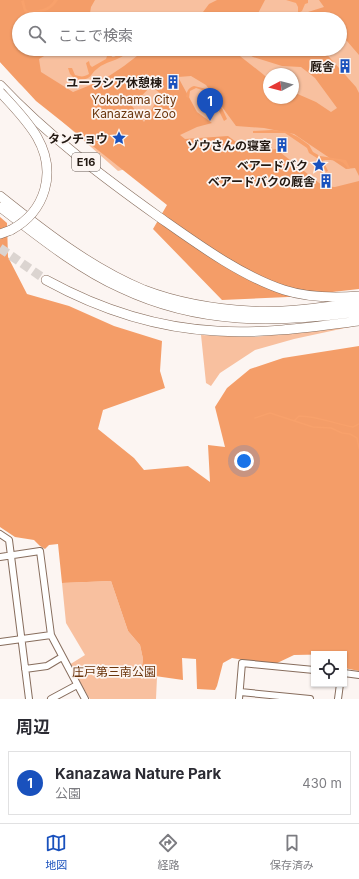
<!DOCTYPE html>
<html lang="ja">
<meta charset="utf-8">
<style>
:root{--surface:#fff;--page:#f2f2f3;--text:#2b2b33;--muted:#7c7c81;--line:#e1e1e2;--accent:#1951bd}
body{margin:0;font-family:Inter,"Noto Sans JP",sans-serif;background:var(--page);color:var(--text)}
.controls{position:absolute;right:12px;bottom:12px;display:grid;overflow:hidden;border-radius:0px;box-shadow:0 1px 3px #0004}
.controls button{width:36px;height:36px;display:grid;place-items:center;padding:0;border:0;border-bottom:1px solid var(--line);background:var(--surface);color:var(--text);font:20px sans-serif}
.compass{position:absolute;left:263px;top:68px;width:36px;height:36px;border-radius:50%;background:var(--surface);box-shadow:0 1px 3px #0004;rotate:263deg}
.you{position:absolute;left:244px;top:461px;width:14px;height:14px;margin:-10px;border:3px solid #fff;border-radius:50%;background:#1a73e8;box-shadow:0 0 0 6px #1a73e833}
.badge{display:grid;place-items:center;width:26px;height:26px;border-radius:50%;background:var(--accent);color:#fff;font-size:13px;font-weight:700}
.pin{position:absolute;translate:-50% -33px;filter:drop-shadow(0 1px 2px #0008)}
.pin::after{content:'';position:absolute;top:21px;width:14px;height:12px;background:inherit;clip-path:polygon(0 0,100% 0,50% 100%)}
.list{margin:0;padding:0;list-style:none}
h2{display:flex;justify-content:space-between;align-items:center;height:52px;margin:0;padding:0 16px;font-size:17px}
h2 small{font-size:13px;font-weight:400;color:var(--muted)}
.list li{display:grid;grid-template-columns:26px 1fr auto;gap:12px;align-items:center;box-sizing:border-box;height:64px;margin:0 8px 8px;padding:0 8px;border:1px solid var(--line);border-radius:0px}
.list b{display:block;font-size:15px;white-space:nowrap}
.list p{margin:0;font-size:13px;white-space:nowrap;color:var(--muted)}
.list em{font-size:13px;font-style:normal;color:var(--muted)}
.icon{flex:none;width:22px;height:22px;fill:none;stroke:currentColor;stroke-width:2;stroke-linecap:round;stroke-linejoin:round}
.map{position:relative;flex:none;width:359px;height:699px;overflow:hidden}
.search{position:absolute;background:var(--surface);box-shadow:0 1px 3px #0004;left:12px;right:12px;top:12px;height:44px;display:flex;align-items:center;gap:10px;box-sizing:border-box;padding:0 14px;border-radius:22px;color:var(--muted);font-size:15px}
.sheet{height:124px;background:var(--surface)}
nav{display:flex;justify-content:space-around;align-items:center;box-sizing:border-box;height:56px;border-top:1px solid var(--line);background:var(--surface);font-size:11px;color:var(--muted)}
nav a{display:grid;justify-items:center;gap:2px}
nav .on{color:var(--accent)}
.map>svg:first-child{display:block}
.green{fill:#f8c09f;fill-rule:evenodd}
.forest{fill:#f49d68;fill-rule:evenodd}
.water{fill:#f8a16b}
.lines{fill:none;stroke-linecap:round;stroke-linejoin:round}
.stream{stroke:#f8a16b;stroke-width:1.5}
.highway-tunnel{stroke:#dbd4d0;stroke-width:9;stroke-dasharray:9 4.5;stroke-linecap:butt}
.minor-casing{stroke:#876d5d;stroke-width:8}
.highway-casing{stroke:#876d5d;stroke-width:10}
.minor{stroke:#fff;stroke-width:6}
.highway{stroke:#fff;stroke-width:9}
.highway-bridge-casing{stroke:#876d5d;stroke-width:10;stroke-linecap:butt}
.highway-bridge{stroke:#fff;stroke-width:9}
.labels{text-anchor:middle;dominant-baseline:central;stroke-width:3.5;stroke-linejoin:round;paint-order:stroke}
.shield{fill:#fcf5f2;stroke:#645b55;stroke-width:1}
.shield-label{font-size:11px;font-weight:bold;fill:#231912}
.poi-label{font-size:12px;font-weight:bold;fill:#231912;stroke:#fcf5f2;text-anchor:end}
.park-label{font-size:12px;fill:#6b350c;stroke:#fcf5f2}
</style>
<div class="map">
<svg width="359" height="699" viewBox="0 0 359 699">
<rect width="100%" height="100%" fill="#fcf5f2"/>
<path class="green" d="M0,0H359V184L311,202L224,144L118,171L19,83L0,62ZM19,19H340V49H19ZM269,74H293V98H269Z
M359,325L294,339L255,350L220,373L211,386L206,383L201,335L255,337Z
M111,581L128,631L140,645L143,659L141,674L157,677L156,699H90L69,665L85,655L66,623L62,583Z"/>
<path class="forest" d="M0,0H95L91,7L89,19H19V49H56L39,59L41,72L73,92L103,80L124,66L146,49H231L264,75L269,80V98H293V92L316,102L331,112L337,108L315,78L301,67L282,66L253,57L241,49H322L356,87L359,93V176L355,168L346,169L294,134L264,128L236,126L206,85L191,76L178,77L197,112L212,123L197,127L180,135L185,139L228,136L251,153L276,149L323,186L335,187L359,181V289L288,297L222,300L153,229L167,205L36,101L0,62ZM151,86L161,94L144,122L132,106Z
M217,0H265L255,19H209L203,12L209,4Z
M319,0H359V55L340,33V19H332L330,15L328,19H304L308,12L324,7Z
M0,217L7,223L8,257L27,294L69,306L114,326L162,341L160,371L165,388L103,410L98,429L134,458L144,470L188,466L210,482L208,445L225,447L215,407L227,388L250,369L283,358L359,346V671L344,668V654L294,655L273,665L232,658L223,663L217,686L215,690L197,689L196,659L182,658L183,680L141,674L143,659L140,645L128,631L111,581L62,583L58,544L49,545L45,549L40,546L34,540L15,537L0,527Z"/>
<path class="water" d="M24,0L26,9L28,11C38,10 49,10 54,0H58C51,12 40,13 27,14L24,11L21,1Z
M286,0H308V3L305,4L302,11L298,13V7L296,3Z
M105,49L110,51L112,57H114L123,52L125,49H130C119,63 108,59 97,69C93,71 92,76 88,78C84,80 80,80 75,79L70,74L68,68H72L75,75C81,77 84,77 89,74L86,63L89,61L90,65L92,67L106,59L107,56L105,52Z
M194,86L207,89L213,99L222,108L227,119L224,121L218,109L210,101L205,91L196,88L190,91L189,98L186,97C187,91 188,88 194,86Z
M131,96L139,101L137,103C128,96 121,101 114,108L112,106L116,101Z
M272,130L286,131L298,137L309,145L313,152L320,156L346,160L350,168L348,169C343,158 333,161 323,160L328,171L326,172L320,160L309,153L307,148L285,133H253V131Z"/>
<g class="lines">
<path class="stream" d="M255,418L270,413L313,427L331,428L342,433L350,434L357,438L359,448
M294,421L299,416C318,416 335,424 353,427L359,424"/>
<path class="highway-tunnel" d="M0,248L46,280"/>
<defs>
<path id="minor" d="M0,534L9,540L29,699
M0,557L40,551L51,635
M0,642L51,635L85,699
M25,669L47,666L62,657
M344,673L359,675
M240,692L310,699
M51,699L77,685
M239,699L242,663L314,670
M338,699L340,684"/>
<path id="highway" d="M0,85C47,135 103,177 159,217C196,243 241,276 284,290C309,298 334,298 359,296
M0,196C45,232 91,268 144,290C178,303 214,309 251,311C287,313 323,307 359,303
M0,207C38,236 77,268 121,288C199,325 275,323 359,312
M0,234L11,230
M46,280C99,309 156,328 217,331C264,334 312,327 359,321"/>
</defs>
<use href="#minor" class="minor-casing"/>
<use href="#highway" class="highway-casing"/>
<use href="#minor" class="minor"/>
<use href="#highway" class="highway"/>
<defs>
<path id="highway-bridge" d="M0,92C13,106 27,120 37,137C57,172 46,211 11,230"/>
</defs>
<use href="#highway-bridge" class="highway-bridge-casing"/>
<use href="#highway-bridge" class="highway-bridge"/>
</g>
<defs>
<symbol id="building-bare" viewBox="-9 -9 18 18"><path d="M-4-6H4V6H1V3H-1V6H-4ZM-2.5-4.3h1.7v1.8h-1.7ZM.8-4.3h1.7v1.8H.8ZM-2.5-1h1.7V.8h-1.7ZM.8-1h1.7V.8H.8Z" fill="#1951bd" stroke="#fcf5f2" stroke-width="2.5" paint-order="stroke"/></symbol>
<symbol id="sight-bare" viewBox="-9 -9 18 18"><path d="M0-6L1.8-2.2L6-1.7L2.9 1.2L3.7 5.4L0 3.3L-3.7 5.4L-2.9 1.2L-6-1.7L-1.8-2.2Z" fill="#1951bd" stroke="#fcf5f2" stroke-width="2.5" paint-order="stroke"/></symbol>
</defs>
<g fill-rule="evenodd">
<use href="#building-bare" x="335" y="56" width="20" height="20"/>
<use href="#building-bare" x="163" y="72" width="20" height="20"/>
<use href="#sight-bare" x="109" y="128" width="20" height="20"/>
<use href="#building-bare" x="272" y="135" width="20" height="20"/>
<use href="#sight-bare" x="309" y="155" width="20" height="20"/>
<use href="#building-bare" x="316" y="171" width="20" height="20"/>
</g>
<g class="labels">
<rect class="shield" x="72" y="153" width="28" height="18" rx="3"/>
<g class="shield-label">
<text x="86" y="162">E16</text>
</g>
<g class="poi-label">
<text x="334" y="66">厩舎</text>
<text x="162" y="82">ユーラシア休憩棟</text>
<text x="108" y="138">タンチョウ</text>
<text x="271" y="145">ゾウさんの寝室</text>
<text x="308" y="165">ベアードバク</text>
<text x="315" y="181">ベアードバクの厩舎</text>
</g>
<g class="park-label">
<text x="134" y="99">Yokohama City<tspan x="134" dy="14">Kanazawa Zoo</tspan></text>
<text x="114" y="671">庄戸第三南公園</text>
</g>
</g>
</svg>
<div class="controls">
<button><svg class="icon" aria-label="locate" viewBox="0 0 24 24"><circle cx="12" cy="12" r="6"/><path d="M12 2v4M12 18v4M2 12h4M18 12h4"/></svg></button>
</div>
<svg class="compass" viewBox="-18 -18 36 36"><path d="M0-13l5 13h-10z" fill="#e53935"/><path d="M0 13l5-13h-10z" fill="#7c7c81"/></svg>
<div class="you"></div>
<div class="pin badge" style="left:210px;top:121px">1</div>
<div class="search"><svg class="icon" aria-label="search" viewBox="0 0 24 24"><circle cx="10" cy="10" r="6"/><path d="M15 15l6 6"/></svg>ここで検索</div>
</div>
<section class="sheet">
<h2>周辺<small></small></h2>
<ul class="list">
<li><span class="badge">1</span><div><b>Kanazawa Nature Park</b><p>公園</p></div><em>430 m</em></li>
</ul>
</section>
<nav>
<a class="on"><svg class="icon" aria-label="map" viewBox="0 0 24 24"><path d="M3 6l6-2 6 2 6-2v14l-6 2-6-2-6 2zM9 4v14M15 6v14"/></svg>地図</a>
<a><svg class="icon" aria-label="directions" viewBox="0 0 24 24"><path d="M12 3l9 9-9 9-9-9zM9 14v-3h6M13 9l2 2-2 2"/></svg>経路</a>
<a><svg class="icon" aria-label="saved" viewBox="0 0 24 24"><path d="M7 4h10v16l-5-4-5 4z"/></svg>保存済み</a>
</nav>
